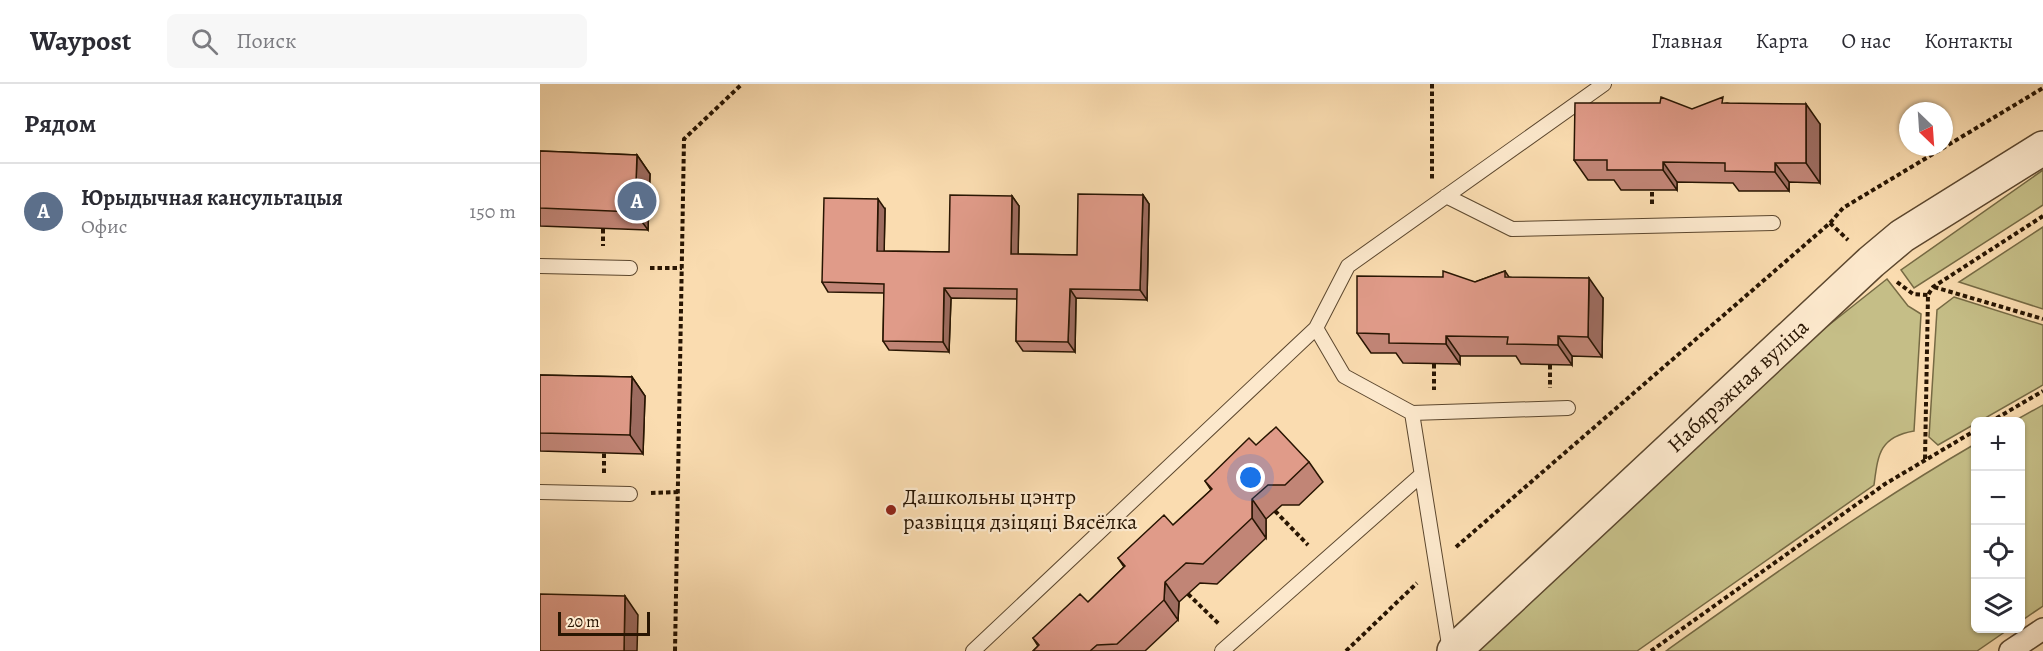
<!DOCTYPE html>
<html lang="ru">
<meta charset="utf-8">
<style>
:root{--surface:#fff;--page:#f7f7f7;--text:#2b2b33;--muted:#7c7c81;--line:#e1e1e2;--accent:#8f2418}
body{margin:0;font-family:Alegreya,serif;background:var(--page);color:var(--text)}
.controls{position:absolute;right:18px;bottom:18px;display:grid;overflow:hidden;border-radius:9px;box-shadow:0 2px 4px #0004}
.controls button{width:54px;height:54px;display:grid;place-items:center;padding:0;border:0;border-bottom:2px solid var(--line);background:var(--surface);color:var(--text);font:30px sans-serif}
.compass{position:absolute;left:1359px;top:18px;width:54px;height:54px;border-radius:50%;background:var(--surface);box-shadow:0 2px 4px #0004;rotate:155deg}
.scale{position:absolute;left:18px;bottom:15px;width:92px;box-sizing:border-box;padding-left:6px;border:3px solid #281502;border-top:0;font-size:16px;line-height:21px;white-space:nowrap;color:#281502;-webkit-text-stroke:4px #fce8cc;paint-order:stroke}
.you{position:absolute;left:711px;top:394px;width:21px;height:21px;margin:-15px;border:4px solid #fff;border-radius:50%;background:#1a73e8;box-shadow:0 0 0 9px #1a73e833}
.badge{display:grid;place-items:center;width:39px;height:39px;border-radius:50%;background:var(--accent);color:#fff;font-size:20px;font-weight:700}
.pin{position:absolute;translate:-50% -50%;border:3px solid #fff;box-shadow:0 2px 6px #0006}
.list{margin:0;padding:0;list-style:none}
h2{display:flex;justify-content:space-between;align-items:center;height:78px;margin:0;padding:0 24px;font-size:26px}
h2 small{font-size:20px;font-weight:400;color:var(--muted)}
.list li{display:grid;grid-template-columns:39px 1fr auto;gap:18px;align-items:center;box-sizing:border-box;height:96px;padding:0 24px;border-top:2px solid var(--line)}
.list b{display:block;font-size:22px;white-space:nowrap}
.list p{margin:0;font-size:20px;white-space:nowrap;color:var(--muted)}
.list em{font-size:20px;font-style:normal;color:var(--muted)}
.icon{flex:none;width:33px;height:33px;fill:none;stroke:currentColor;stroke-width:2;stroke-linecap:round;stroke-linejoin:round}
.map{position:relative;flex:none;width:1503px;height:567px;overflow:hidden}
header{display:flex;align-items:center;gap:36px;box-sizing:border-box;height:84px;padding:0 30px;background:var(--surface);border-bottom:2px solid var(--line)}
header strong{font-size:28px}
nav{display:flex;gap:33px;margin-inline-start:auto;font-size:21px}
.search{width:420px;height:54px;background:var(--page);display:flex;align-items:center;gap:15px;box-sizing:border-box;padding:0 21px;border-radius:9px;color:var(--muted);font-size:22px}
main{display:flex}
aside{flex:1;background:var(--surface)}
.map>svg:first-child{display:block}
.green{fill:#c5be87;stroke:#766a44;stroke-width:1.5}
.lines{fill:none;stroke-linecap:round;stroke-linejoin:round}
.service-casing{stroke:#5c472e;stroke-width:16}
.pedestrian-casing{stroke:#5c472e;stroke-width:24}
.tertiary-casing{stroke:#5c472e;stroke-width:36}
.path{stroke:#281502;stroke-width:4;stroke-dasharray:4.5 3;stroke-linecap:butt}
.service{stroke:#fce8cc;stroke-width:14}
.pedestrian{stroke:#fce8cc;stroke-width:21}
.tertiary{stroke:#fce8cc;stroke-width:33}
.wall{fill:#c18576;stroke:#281502;stroke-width:1.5}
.shaded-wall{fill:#9d6c60;stroke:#281502;stroke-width:1.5}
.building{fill:#e09b89;stroke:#281502;stroke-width:1.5}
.poi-dot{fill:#8f2418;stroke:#fce8cc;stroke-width:2}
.labels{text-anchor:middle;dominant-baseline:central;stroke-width:4.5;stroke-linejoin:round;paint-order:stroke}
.street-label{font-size:22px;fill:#281502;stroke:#fce8cc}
.poi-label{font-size:22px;fill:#281502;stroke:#fce8cc;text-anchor:start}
</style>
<header>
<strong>Waypost</strong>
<div class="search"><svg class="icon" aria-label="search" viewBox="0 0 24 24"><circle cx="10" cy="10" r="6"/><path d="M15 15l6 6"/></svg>Поиск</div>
<nav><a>Главная</a><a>Карта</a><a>О нас</a><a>Контакты</a></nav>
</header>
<main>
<aside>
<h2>Рядом<small></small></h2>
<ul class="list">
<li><span class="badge" style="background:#5c6f8a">A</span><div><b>Юрыдычная кансультацыя</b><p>Офис</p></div><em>150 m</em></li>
</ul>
</aside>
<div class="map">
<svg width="1503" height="567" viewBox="0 0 1503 567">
<rect width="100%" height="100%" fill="#fadcb0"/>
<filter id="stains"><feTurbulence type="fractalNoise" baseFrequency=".00333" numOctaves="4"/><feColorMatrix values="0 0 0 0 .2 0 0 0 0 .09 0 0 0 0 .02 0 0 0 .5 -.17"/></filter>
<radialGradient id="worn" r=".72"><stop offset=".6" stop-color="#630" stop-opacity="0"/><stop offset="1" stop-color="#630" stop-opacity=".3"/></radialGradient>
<path class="green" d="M1503,86V121L1374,204L1361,186Z
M1503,143V225L1419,198Z
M1347,195L1368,222L1381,230L1374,347C1339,353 1338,371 1334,401L1097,567H932L1251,271Z
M1414,213L1503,241V301L1398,361L1389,353L1397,226Z
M1503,321V522L1481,537L1480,338L1474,337Z
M1435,360L1436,544L1469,545L1437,567H1126C1227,495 1328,422 1435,360Z"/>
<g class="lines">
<defs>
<path id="service" d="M906,112L972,145L1233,139
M0,182L90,184
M776,244L808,182L1064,0
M872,329L1028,324
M0,408L90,410
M433,567L776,244L804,292L872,329L910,567
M682,567L880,392"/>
<path id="pedestrian" d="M1470,567L1503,545"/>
<path id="tertiary" d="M914,567L1331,178L1362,152L1503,64"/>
</defs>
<use href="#service" class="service-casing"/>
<use href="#pedestrian" class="pedestrian-casing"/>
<use href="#tertiary" class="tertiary-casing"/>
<path class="path" d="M892,0V95
M1112,120V106
M1290,139L1308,156
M63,145V162
M110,184H142
M1357,198L1373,210L1388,211
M1394,203L1503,235
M894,280V306
M1010,281V304
M1450,338L1503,307
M1385,375L1388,211L1393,203L1503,132
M64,389V369
M111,409L138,408
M735,427L768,461
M916,463L1290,139L1303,124L1503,4
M648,510L680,541
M135,567L144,55L202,0
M806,567L877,499
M1111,567L1345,400L1436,346"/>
<use href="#service" class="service"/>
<use href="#pedestrian" class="pedestrian"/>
<use href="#tertiary" class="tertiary"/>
</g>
<path class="wall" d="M1187,19L1280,40V99L1249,98V107H1199L1193,99L1137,98V106H1081L1074,96H1048L1034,76L1152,25Z
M0,67L97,71L110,90L108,146L0,142Z
M603,111L609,120L607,216L536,214L535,268L483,267L476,257L477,215L411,214L409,268L349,266L343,257L344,209L288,208L282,198L345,125L344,167L409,168L472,112L479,122L478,170L537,171Z
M965,187L969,193L1063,214L1062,273L1032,272V281L981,280L976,272H920V280L863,279L856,269H831L817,249L903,193L935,198Z
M0,291L92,293L105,312L103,370L0,367Z
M716,361L769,378L783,398L759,421H742L726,435V454L677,500L660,499L639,518L638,536L605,567H493L498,562L493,554L548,518L584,483L578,474L633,441L671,406L665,397Z"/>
<path class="shaded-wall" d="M1266,20L1280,40V99L1266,79Z
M97,71L110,90L108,146L95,128Z
M1123,78L1137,98V106L1123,86Z
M1235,79L1249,98V107L1235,88Z
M603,111L609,120L607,216L600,206Z
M472,112L479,122L478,179L471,170Z
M338,115L345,125L344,176L337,167Z
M1049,194L1063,214L1062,273L1048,253Z
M404,204L411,214L409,268L403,258Z
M530,205L536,214L535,268L528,258Z
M906,252L920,272V280L906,260Z
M1018,252L1032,272V281L1018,261Z
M92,293L105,312L103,370L90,351Z
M712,415L726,435V454L712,434Z
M625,498L639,518L638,536L624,516Z
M85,512L98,531L97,567H84Z"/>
<path class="building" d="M1121,13L1152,25L1183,13L1182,19L1266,20V79H1235V88L1185,87V79L1123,78V86H1067V76H1034L1035,19H1120Z
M0,67L97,71L95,128L0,124Z
M538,110L603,111L600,206L530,205L528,258L476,257L477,205L404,204L403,258L343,257L344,200L282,198L284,114L338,115L337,167L409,168L410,111L472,112L471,170L537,171Z
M903,187L935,198L965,187V193L1049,194L1048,253L1018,252V261L967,260L968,253L906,252V260L849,259V250L817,249V192L903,193Z
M0,291L92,293L90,351L0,349Z
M736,343L769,378L745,401H728L712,415V434L663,480L646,479L625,498L624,516L577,560L557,561L550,567H493L499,561L493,554L540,510L548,518L585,482L578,474L624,431L633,441L672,405L665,397L709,354L716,361Z
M0,510L85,512L84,567H0Z"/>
<circle class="poi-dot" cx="351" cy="426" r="6"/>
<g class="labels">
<g class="street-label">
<text transform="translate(1198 302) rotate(-43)">Набярэжная вуліца</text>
</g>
<g class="poi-label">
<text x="363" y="413">Дашкольны цэнтр<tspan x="363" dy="25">развіцця дзіцяці Вясёлка</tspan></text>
</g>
</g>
<rect width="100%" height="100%" filter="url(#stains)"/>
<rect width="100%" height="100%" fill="url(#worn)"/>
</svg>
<div class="controls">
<button>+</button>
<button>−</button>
<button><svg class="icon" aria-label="locate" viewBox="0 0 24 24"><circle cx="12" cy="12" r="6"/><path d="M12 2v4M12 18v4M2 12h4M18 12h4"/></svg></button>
<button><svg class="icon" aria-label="layers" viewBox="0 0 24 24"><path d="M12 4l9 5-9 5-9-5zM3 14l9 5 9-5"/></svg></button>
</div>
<svg class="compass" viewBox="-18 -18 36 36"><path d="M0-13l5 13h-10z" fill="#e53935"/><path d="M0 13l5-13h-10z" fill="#7c7c81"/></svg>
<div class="scale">20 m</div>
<div class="you"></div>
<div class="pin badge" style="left:97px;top:117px;background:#5c6f8a">A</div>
</div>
</main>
